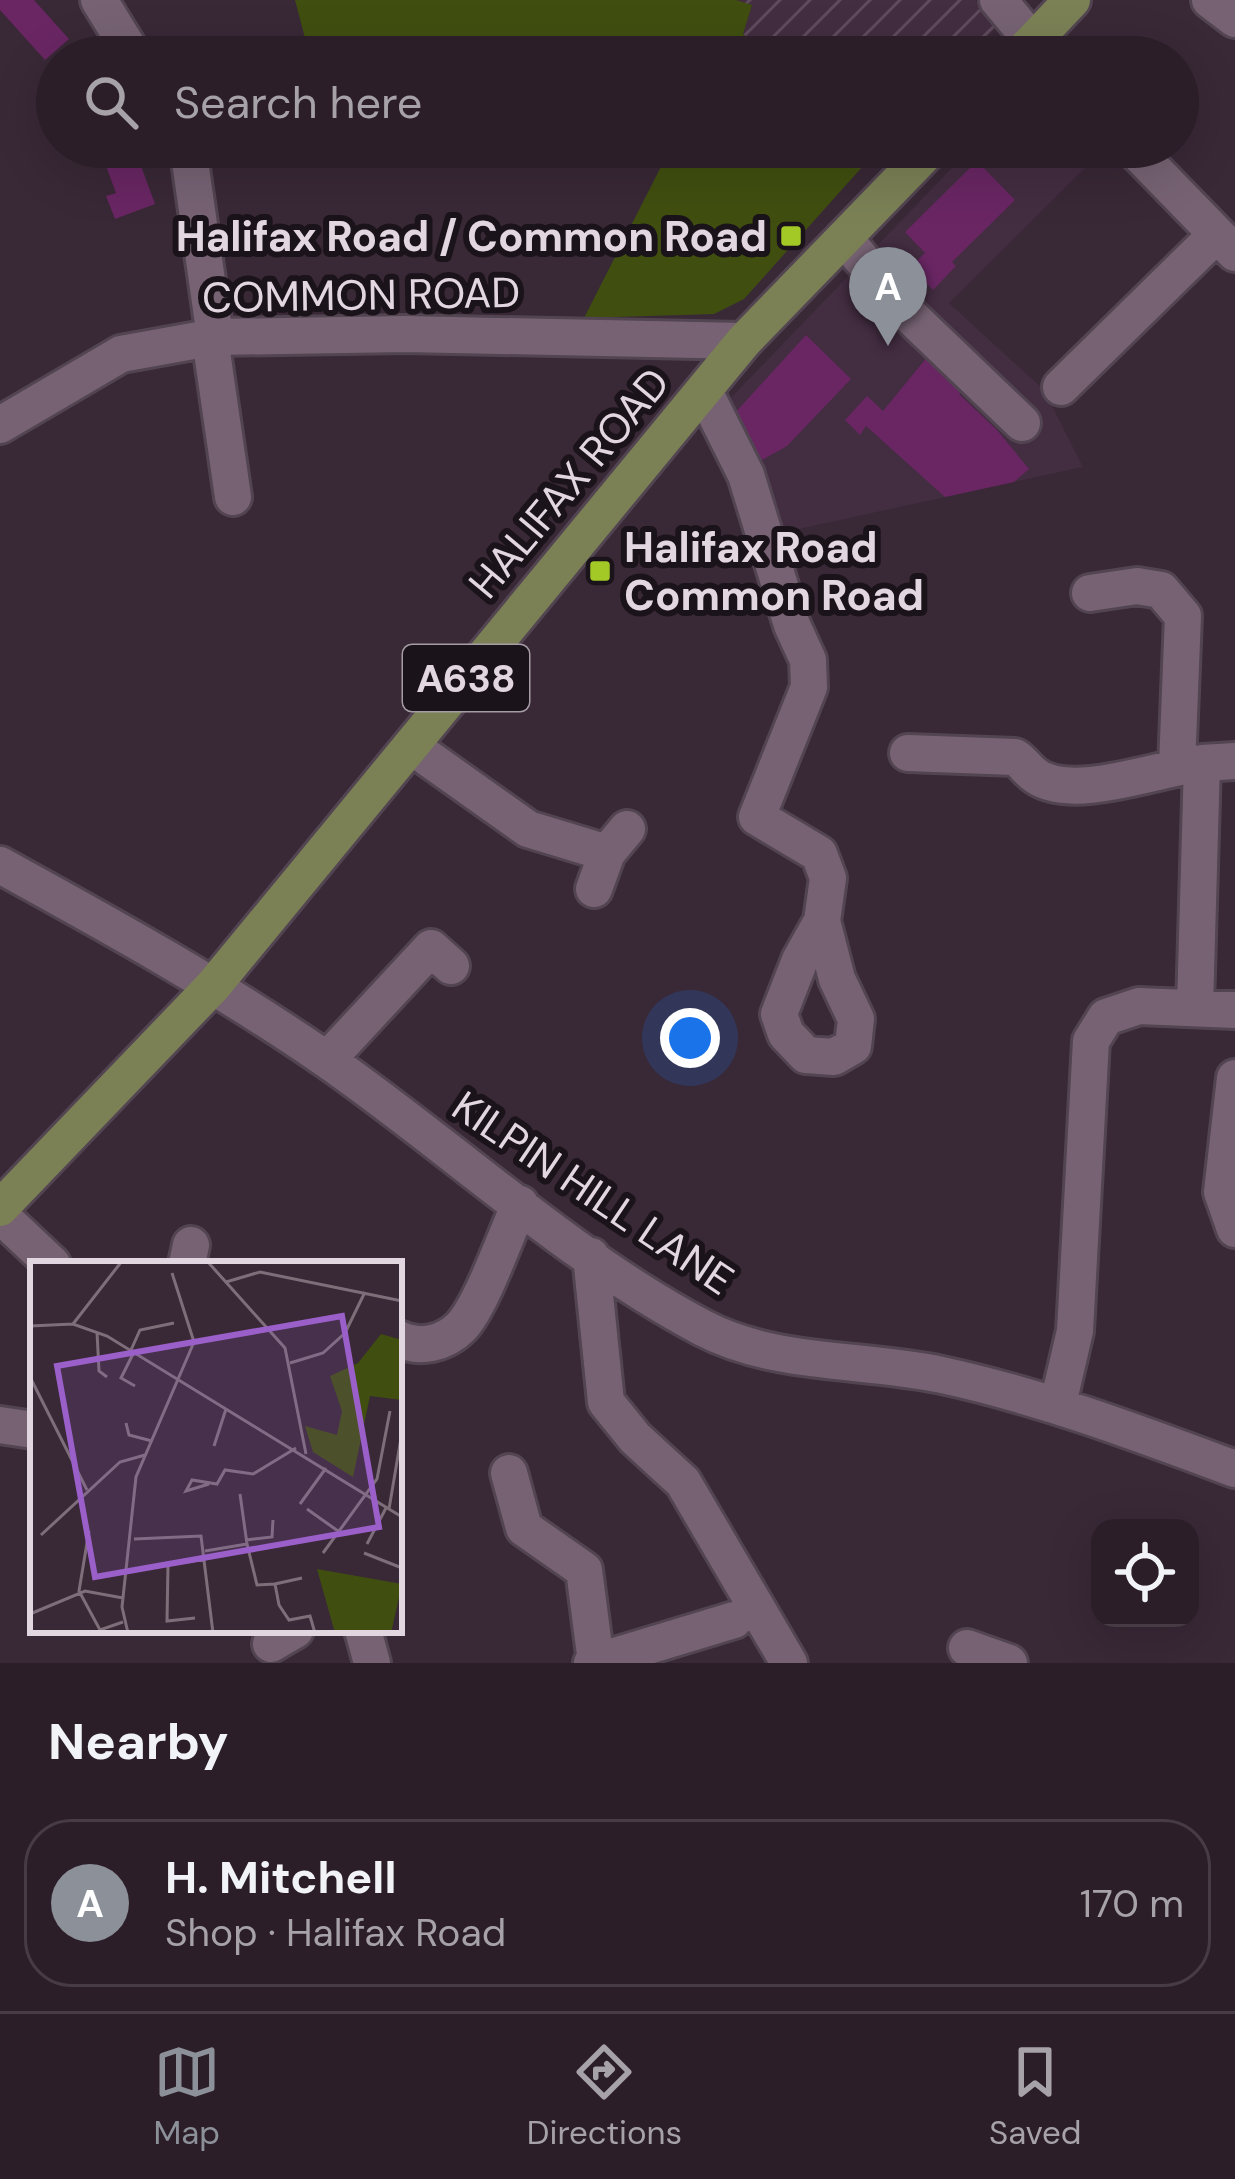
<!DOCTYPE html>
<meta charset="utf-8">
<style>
:root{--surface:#2b1e28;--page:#372b34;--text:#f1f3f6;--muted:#a6a2a8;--line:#473c45;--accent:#8c9099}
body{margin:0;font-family:"DM Sans",sans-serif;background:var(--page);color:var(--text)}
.controls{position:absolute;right:36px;bottom:36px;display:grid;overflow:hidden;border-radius:24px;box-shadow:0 12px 48px #0002}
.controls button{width:108px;height:108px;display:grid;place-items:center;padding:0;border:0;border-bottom:3px solid var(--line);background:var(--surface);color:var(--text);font:60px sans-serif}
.you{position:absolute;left:690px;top:1038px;width:42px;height:42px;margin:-30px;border:9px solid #fff;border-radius:50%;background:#1a73e8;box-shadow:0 0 0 18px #1a73e833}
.badge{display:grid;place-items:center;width:78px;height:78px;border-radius:50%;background:var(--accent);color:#fff;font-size:39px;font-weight:700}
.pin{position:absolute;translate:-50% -99px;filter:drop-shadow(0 3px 6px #0008)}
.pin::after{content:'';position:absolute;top:63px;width:42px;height:36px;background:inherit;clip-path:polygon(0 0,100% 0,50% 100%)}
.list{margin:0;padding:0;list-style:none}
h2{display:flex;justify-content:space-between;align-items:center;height:156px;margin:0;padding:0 48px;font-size:51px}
h2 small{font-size:39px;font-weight:400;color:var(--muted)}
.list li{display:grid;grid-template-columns:78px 1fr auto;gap:36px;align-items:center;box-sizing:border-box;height:168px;margin:0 24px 24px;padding:0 24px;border:3px solid var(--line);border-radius:48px}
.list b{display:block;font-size:45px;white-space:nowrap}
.list p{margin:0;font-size:39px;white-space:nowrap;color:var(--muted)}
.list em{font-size:39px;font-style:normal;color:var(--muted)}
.icon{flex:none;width:66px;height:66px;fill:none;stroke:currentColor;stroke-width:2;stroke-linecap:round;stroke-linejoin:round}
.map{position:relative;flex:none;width:1235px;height:1663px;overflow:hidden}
.search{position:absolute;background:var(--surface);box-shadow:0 12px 48px #0002;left:36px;right:36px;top:36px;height:132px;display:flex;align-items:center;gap:30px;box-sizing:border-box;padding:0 42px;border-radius:66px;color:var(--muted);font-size:45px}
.sheet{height:348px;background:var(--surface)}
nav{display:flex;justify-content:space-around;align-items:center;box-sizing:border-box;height:168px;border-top:3px solid var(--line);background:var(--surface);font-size:33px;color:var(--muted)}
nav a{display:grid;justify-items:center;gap:6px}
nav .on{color:var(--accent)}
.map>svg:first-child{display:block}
.built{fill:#432d41}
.industrial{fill:url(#industrial-furrows)}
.grass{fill:#404f10}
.building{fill:#692663}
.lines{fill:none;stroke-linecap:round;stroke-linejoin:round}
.minor-casing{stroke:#524451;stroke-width:42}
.major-casing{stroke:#524451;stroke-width:42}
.minor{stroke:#766273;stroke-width:36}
.major{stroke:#7b8155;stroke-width:36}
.poi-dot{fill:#a3c927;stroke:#1b131a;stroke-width:4.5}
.labels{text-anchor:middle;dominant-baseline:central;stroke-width:12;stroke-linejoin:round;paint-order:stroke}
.shield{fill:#1b131a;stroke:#a69ca5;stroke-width:3}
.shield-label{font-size:39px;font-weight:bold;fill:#e2d7e1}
.poi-label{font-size:42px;font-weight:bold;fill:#e2d7e1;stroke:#1b131a;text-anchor:end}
.street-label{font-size:42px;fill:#e2d7e1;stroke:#1b131a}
.inset-road{fill:none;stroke:#7d6e7a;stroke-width:3}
.view{fill:#9a5fc9;fill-opacity:0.15;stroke:#9a5fc9;stroke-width:6}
.inset-edge{fill:none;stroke:#e2d7e1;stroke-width:6}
</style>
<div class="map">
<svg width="1235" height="1663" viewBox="0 0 1235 1663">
<defs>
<pattern id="industrial-furrows" width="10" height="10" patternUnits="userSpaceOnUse" patternTransform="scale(3)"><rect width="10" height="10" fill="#432d41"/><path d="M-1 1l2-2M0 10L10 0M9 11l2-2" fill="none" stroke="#5e4b5c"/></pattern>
</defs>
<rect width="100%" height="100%" fill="#392836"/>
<path class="built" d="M972,147H1106L949,303L1044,390L1083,467L776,534L723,406Z"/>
<path class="industrial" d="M736,0H975L999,25L966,57H768L743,34L752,6Z"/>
<path class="grass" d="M295,0H736L752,5L743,34L768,57H310Z
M671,147H880L744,299L714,314L584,318Z"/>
<path class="building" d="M0,0H34L69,39L45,60L0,10Z
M99,147H134L155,204L115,219L106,196L116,193Z
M977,161L1015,200L952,262L956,266L933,290L910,267L925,253L905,232Z
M806,335L851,379L787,446L760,461L734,414Z
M933,350L972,383L959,394L997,430L1029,469L1014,482L945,497L866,426L860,435L845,420L867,396L883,411Z"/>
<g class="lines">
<defs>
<path id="minor" d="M99,0L134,57
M998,0L1046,57
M1210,0L1235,19
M188,147L215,337
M1132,147L1235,253
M844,238L904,310L1022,423
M210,338L233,497
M1061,387L1216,235
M704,391L746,475L792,625L808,660L809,687L757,817L819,854L828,878L822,921L800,960L779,1014L786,1034L806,1055L834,1057L853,1046L856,1019L837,979L822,921
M0,425L121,354L215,337L406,334L744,341
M1090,593L1137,586L1161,590L1183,616L1177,766
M411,746L528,829L607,853
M908,753L1015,757C1023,762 1028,771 1036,776C1072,802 1160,768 1202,763
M0,865C111,926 223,988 327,1060C452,1147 567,1256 703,1328C776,1366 863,1358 942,1375C1043,1397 1138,1433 1235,1469
M594,889L607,853L627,829
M1195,1007L1202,763L1235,761
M327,1060L431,948L451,966
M1235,1078L1222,1192L1235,1229
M0,1215L52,1264
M591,1256L606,1402L635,1438L683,1482L789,1663
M187,1264L191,1245
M399,1339C419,1349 444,1344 461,1327C482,1305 506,1234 520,1204
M1058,1404L1075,1331L1091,1041L1106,1017L1139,1006L1235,1010
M0,1425L33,1430
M509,1473L524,1528L584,1570L596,1662
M363,1630L372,1663
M271,1644L295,1630
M967,1648L1009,1663
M592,1663L734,1620"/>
<path id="major" d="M1018,57L1072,0
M0,1208L213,986L744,341L932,147"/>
</defs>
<use href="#minor" class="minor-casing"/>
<use href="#major" class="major-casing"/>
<use href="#minor" class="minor"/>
<use href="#major" class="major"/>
</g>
<g class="poi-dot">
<rect x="779" y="224" width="24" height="24" rx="6"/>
<rect x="588" y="559" width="24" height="24" rx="6"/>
</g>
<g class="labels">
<rect class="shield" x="403" y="645" width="126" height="66" rx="9"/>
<g class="shield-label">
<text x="466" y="678">A638</text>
</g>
<g class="poi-label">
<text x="767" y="236">Halifax Road / Common Road</text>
<text x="624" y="547" text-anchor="start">Halifax Road<tspan x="624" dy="48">Common Road</tspan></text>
</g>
<g class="street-label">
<text transform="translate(361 295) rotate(-1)">COMMON ROAD</text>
<text transform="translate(569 483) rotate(-50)">HALIFAX ROAD</text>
<text transform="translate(593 1193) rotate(34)">KILPIN HILL LANE</text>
</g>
</g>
<g transform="translate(30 1261)">
<rect width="372" height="372" fill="#392836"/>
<path d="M351,73L372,79V139L340,135L323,216L283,191L275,165L307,174L312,150L300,115L328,102Z" fill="#404f10"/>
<path d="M287,308L372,323L361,372H305Z" fill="#404f10"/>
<path class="inset-road" d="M177,0L255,87L276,193M196,21L230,11L372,40M43,63L92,0M0,65L43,63L77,75L372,256M67,71L69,110L77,116M101,89L110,69L144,62M104,91L91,117L105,125M260,102L293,92L315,72L335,31M0,116L57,229M96,162L99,174L122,180M184,185L196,148M179,223L156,230L162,219L187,223L195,209L223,213L266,187M210,233L217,283M270,243L296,207M277,248L308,270M359,248L372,171M59,270L49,330L70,369L93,361M11,274L90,201L115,194M104,278L171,275L183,372M216,279L242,276L243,259M337,283L356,247M175,290L217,283L227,324L245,323M293,292L347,218L360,150M334,292L372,307M272,317L245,323L249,344L259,359L280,355L285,372M0,353L55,330L93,337M165,357L137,360L138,304L176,298M98,372L92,346L106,216L164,81L142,12"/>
<path class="view" d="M312,55L349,266L65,316L27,105Z"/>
<rect width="372" height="372" class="inset-edge"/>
</g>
</svg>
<div class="controls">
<button><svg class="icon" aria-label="locate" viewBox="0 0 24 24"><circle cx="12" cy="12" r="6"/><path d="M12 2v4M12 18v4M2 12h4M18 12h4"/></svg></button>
</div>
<div class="you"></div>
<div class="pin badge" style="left:888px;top:346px">A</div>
<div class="search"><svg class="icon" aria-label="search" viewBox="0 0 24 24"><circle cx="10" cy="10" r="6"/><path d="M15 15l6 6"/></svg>Search here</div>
</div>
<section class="sheet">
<h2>Nearby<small></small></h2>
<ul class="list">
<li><span class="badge">A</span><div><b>H. Mitchell</b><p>Shop · Halifax Road</p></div><em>170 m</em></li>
</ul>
</section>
<nav>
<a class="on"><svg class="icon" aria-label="map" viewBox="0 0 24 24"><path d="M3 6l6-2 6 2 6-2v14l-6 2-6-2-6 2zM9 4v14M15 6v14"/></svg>Map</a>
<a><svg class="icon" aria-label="directions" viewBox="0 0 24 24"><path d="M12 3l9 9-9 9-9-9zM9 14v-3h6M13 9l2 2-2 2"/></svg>Directions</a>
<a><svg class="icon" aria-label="saved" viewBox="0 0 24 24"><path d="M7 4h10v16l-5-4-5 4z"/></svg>Saved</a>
</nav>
